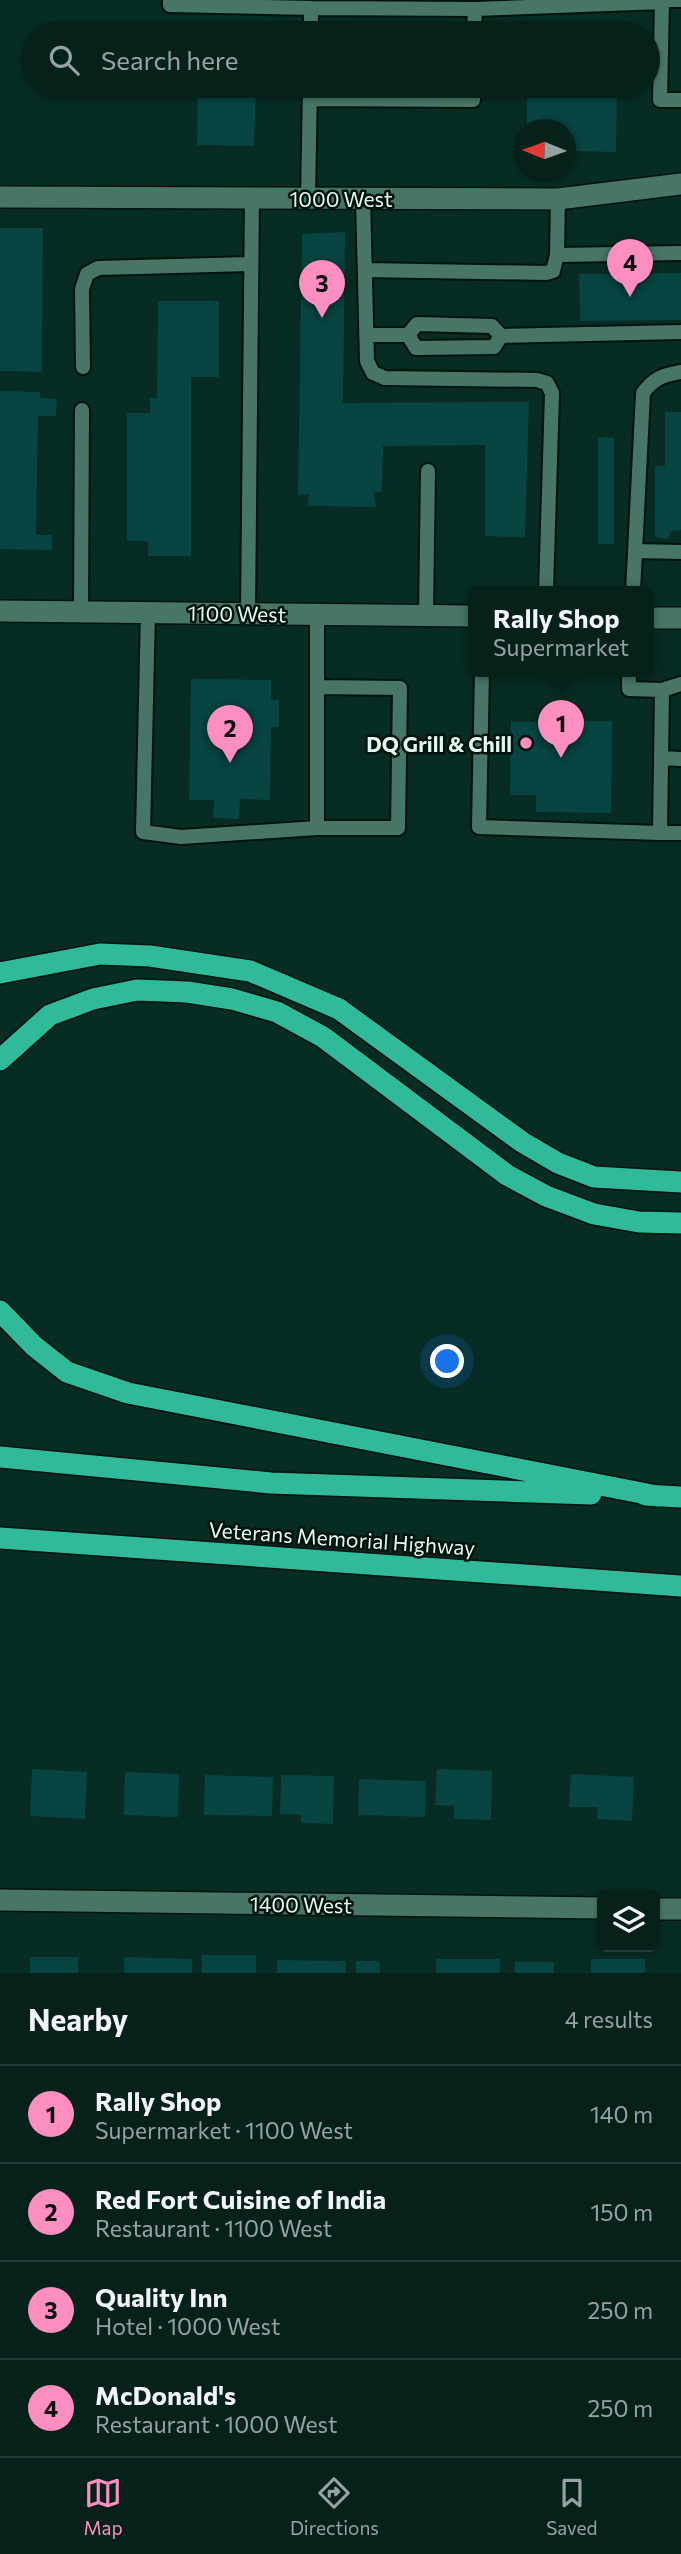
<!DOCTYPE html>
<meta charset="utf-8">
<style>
:root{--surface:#05211a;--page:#0e2923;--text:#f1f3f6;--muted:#97a3a2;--line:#263e39;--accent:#fd8ec0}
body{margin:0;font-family:Commissioner,sans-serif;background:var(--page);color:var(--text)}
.controls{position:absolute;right:21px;bottom:21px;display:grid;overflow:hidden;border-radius:10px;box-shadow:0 2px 5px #0004}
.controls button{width:63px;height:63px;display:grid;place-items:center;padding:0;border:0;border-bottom:2px solid var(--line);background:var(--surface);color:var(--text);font:35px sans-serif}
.compass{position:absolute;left:513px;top:119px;width:63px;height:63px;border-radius:50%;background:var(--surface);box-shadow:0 2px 5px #0004;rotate:271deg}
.you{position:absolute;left:448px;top:1362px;width:24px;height:24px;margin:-18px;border:5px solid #fff;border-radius:50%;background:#1a73e8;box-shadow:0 0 0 10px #1a73e833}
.badge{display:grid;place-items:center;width:46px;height:46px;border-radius:50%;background:var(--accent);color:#111;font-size:23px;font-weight:700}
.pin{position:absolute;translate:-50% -58px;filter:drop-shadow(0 2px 4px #0008)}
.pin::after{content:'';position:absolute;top:37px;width:24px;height:21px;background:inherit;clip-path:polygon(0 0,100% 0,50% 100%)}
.popup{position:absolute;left:468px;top:586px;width:186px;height:91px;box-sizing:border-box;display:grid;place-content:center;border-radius:10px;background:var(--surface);filter:drop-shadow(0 2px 5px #0005);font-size:23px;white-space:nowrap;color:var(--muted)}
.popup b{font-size:26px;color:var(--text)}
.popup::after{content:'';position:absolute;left:50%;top:100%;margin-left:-14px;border:14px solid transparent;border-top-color:var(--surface)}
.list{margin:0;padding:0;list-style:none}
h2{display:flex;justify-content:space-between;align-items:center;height:91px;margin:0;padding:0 28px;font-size:30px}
h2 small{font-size:23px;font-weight:400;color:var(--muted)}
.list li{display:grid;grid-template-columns:46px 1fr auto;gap:21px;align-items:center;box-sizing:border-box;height:98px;padding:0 28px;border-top:2px solid var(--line)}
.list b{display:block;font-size:26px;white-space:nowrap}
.list p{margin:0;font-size:23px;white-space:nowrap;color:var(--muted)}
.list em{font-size:23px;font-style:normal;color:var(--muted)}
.icon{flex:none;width:38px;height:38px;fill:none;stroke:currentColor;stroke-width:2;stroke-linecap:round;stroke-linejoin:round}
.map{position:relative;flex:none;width:681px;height:1973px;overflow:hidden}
.search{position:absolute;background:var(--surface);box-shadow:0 2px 5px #0004;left:21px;right:21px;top:21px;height:77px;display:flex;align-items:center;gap:18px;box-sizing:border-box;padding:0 24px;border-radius:38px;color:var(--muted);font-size:26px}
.sheet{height:483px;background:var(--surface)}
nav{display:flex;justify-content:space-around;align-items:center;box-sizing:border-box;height:98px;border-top:2px solid var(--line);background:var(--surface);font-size:19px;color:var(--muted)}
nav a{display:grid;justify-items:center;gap:4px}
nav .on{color:var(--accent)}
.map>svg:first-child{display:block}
.building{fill:#074442}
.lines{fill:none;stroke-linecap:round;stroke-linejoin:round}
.service-casing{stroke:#00130d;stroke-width:18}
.minor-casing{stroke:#00130d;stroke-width:24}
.motorway-casing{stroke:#00130d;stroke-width:24}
.service{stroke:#477668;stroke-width:14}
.minor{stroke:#477668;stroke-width:21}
.motorway{stroke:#31ba99;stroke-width:21}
.poi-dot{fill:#fd8ec0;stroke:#02120d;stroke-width:2.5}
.labels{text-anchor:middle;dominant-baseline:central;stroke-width:5;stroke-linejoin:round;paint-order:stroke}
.street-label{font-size:21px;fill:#e1f9f1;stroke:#02120d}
.poi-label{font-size:21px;font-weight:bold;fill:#e1f9f1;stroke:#02120d;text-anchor:end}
</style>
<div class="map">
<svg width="681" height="1973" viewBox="0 0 681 1973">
<rect width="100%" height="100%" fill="#072c23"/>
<path class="building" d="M528,25L618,27V33H528Z
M198,86H256L254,146L197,145Z
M527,86H617L616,152L566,151V130H527Z
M0,228H43L42,372L0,371Z
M345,232L343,403L529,402L525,537L485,536V445L383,446L382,491L374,493L376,507L308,506L309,494L298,495L302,234Z
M681,273V320L580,321L579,274Z
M158,301H219V377H191V556H148V541H127V413H150V398H157Z
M0,391L40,392V398L57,399L56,416H38L36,535H52V550L0,549Z
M665,412H681V530L672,531L667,539H663L655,536V466H665Z
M598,437L614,438V544H598Z
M191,679L271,680V700H279V727H271L270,800L240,799L239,819L213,818L214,800H189Z
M612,721L611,813L536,812V795H510L511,722Z
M32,1769L87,1772L85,1819L30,1816Z
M437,1769L492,1771L491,1820L454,1819V1806L435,1805Z
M125,1772L179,1774L178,1817L124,1815Z
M571,1774L634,1777L632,1821L597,1819L598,1807H569Z
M205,1775L273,1777L272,1816L204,1815Z
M281,1775L334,1776L333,1824L301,1823V1815L280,1814Z
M359,1779L426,1781L425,1817L358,1815Z
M202,1955H256V1973H202Z
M30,1957H78V1973H30Z
M124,1957L192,1959V1973H124Z
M436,1959H500V1973H436Z
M591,1959H645V1973H591Z
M277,1960L346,1961V1973H277Z
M356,1961H379L380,1973H356Z
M515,1962H554V1973H515Z"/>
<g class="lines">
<defs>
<path id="service" d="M170,0V5L311,8V33
M662,0H681
M311,8L475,9L662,2L660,100H681
M474,33L475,9
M310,99L473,100V86
M308,198L310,86
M363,198L367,361L373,373L385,378L537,380L547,383L552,393L546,592
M557,255L681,253
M365,270L546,273L553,271L557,255L558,199
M366,335H408L417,324L492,326L501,336L681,332
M408,335L416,348L494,347L501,336
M83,367L82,289L87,274L98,268L251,264
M636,551L681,552
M633,592L643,393C654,378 663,375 681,372
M81,612L82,410
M148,612L143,832L181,837L317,828H398L400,688L317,687V828
M248,613L252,198
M317,614V687
M426,615L428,471
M482,672L479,827L660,833
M629,672V689L662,690L660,833H681
M662,690L681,684
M661,758L681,759"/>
<path id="minor" d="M0,197L558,199L681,184
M0,611L474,616
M648,618H681
M0,1900L602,1908
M655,1909H681"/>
<path id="motorway" d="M0,973L100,954L150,956L250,971L339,1009L522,1142L558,1163L594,1177L681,1182
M0,1060L50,1015L93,999L137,990L187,992L232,999L277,1012L323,1037L507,1175L546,1196L594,1214L639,1222L681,1223
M0,1311L34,1346L67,1372L128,1393L657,1496
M0,1457L271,1483L591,1494
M645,1495L681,1497
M0,1538L681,1586"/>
</defs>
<use href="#service" class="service-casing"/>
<use href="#minor" class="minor-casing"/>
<use href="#motorway" class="motorway-casing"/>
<use href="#service" class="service"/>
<use href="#minor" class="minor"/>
<use href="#motorway" class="motorway"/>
</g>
<circle class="poi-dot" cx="526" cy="743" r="7"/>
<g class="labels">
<g class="street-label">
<text x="341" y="198">1000 West</text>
<text transform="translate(237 613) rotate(1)">1100 West</text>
<text transform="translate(342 1538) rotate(4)">Veterans Memorial Highway</text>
<text transform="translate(301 1904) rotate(1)">1400 West</text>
</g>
<g class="poi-label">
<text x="512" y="743">DQ Grill &amp; Chill</text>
</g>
</g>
</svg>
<div class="controls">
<button><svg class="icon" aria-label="layers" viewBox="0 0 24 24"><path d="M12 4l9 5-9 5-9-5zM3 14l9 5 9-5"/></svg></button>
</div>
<svg class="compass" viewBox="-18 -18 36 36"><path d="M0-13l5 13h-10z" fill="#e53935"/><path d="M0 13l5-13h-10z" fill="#97a3a2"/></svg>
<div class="you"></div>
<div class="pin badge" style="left:561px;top:758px">1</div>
<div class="popup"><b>Rally Shop</b>Supermarket</div>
<div class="pin badge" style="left:230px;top:763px">2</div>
<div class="pin badge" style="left:322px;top:318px">3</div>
<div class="pin badge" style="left:630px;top:297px">4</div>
<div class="search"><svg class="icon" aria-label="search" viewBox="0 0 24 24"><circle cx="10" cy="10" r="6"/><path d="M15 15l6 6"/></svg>Search here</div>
</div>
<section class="sheet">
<h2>Nearby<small>4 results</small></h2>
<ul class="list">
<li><span class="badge">1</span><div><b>Rally Shop</b><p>Supermarket · 1100 West</p></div><em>140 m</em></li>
<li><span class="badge">2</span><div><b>Red Fort Cuisine of India</b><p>Restaurant · 1100 West</p></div><em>150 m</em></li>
<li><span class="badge">3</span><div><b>Quality Inn</b><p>Hotel · 1000 West</p></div><em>250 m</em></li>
<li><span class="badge">4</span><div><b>McDonald's</b><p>Restaurant · 1000 West</p></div><em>250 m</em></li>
</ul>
</section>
<nav>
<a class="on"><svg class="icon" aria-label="map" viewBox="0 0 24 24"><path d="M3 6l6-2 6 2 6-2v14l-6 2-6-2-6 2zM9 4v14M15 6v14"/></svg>Map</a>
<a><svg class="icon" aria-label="directions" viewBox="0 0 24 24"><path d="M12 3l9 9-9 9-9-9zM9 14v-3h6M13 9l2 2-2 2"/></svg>Directions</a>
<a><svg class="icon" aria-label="saved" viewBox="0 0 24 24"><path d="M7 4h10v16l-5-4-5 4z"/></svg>Saved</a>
</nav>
